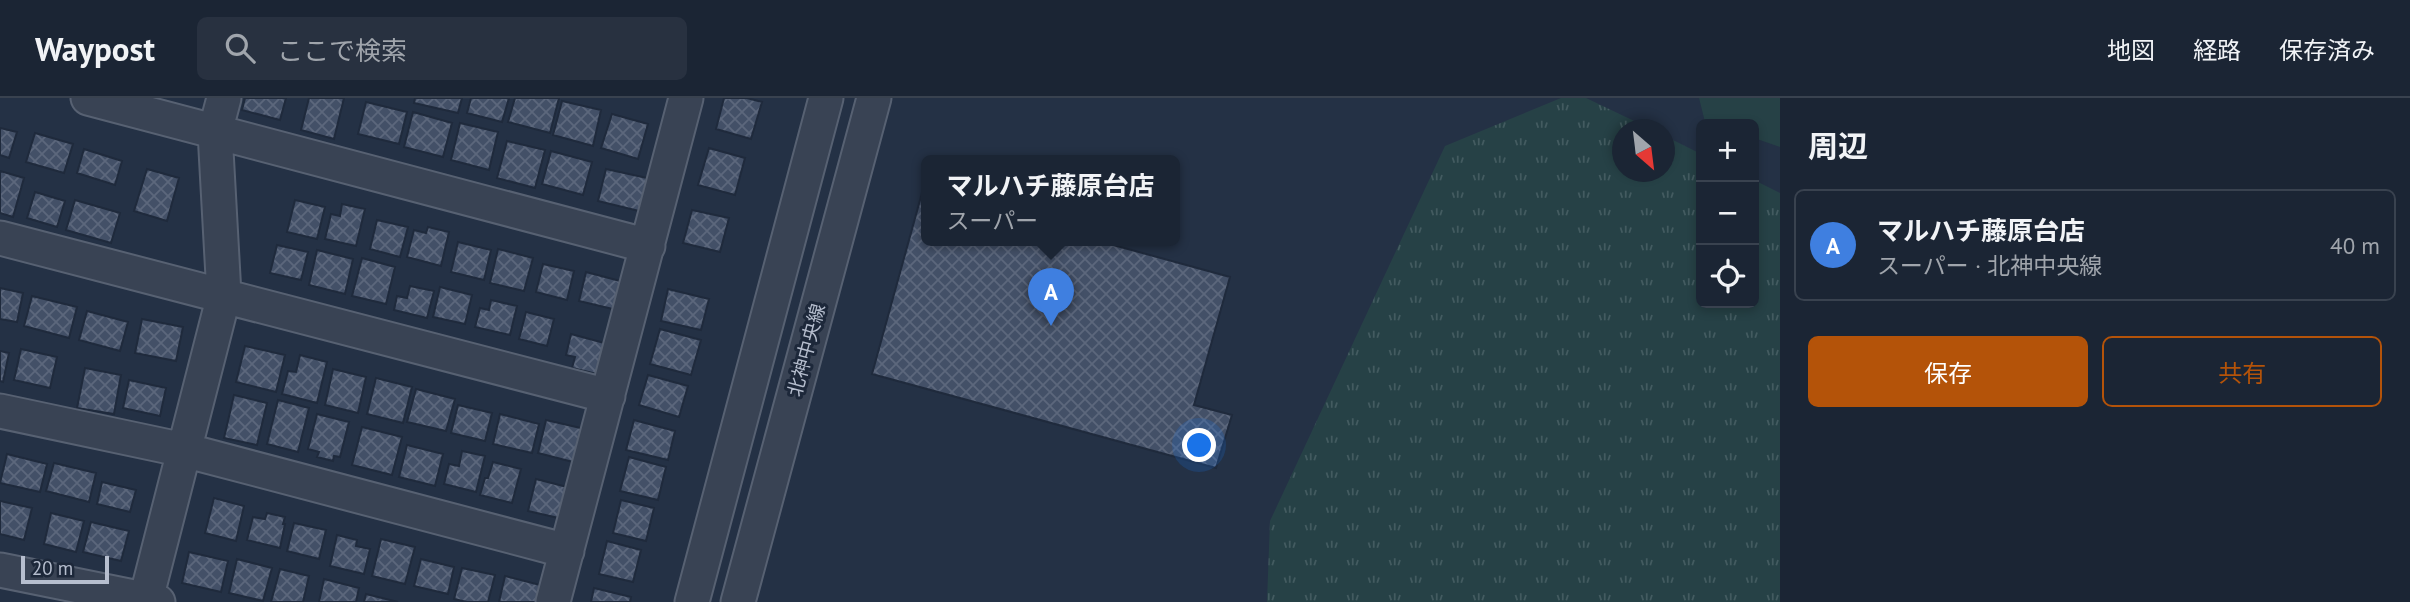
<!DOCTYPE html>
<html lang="ja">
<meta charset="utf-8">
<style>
:root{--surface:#1b2534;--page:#283140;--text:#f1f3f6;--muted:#a0a5ac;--line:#39424f;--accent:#b45309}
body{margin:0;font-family:"PT Sans","Noto Sans JP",sans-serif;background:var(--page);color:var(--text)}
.controls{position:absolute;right:21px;top:21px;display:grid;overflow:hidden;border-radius:10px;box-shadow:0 4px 10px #0003}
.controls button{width:63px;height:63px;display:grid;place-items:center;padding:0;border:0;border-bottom:2px solid var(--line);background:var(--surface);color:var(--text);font:35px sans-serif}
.compass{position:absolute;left:1612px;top:21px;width:63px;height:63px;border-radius:50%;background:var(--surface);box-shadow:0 4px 10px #0003;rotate:152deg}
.scale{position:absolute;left:21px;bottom:18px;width:88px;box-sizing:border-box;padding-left:7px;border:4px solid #b6bece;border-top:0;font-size:19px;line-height:24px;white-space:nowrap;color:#b6bece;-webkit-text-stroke:5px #1d283a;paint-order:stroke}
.you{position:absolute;left:1200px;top:348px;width:24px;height:24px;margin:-18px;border:5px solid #fff;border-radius:50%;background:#1a73e8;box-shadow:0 0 0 10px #1a73e833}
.badge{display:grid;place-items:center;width:46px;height:46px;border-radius:50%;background:var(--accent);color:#fff;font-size:23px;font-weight:700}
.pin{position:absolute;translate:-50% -58px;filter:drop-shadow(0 2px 4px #0008)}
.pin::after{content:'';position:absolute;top:37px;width:24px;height:21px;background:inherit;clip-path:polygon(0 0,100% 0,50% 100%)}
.popup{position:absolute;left:921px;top:57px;width:259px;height:91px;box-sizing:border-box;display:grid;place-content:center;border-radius:10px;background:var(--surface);filter:drop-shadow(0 2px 5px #0005);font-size:23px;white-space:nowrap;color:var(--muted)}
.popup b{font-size:26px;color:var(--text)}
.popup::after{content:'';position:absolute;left:50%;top:100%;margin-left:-14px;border:14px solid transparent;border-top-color:var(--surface)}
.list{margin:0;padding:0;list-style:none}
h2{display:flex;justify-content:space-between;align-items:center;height:91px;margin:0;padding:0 28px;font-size:30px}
h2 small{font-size:23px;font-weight:400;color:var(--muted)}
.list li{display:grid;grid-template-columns:46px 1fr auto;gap:21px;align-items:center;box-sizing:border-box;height:112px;margin:0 14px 14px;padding:0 14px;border:2px solid var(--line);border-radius:10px}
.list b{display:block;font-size:26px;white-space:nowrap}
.list p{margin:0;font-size:23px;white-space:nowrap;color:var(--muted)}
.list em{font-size:23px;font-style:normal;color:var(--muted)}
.actions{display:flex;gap:14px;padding:21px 28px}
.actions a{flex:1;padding:16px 0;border:2px solid var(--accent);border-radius:10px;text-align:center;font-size:24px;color:var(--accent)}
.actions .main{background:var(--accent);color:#fff}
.icon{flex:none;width:38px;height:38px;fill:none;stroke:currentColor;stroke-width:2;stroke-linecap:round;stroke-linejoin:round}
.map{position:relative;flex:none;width:1780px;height:504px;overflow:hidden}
header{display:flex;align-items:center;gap:42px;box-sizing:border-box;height:98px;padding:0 35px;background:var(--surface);border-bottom:2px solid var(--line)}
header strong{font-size:33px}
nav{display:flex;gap:38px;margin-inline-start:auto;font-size:24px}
.search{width:490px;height:63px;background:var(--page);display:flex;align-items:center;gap:18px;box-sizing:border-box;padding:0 24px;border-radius:10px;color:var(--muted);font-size:26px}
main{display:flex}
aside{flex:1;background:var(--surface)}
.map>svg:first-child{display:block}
.grass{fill:url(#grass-tufts)}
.park{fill:#264146}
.building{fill:url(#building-cross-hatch);stroke:#1f2a3c;stroke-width:2}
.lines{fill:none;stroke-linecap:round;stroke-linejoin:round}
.minor-casing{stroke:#576172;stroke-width:37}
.minor{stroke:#394354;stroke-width:33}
.labels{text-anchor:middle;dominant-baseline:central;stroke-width:6;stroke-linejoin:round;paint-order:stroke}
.street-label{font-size:19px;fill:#b6bece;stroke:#1d283a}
</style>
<header>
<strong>Waypost</strong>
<div class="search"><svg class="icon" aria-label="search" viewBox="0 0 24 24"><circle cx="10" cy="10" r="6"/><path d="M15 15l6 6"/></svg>ここで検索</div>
<nav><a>地図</a><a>経路</a><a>保存済み</a></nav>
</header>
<main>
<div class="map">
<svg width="1780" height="504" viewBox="0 0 1780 504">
<defs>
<pattern id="grass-tufts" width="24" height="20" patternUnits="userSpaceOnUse" patternTransform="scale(1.75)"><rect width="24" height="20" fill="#264146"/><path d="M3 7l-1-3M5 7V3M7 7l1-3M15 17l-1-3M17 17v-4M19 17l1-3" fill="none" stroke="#435b60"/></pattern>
<pattern id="building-cross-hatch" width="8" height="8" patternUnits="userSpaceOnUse" patternTransform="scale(1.75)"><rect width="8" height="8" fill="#435067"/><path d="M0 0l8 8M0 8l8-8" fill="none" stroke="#5c677c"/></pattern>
</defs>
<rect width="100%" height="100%" fill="#243145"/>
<path class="grass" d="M1561,0H1586L1651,31L1622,32V74H1664L1665,38L1701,56V205H1754V82L1780,95V504H1267L1270,423L1445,48Z"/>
<path class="park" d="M1699,0H1780V49L1754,40V26H1712L1705,24Z"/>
<path class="building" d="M245,0H286L280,22L242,12Z
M309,0H344L334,41L301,32Z
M415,0H462L458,15L414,5Z
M471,0H509L502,24L467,15Z
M515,0H559L550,35L508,24Z
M724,0H747L762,4L751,41L716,31Z
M562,3L601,12L593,48L553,37Z
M366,4L407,14L399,46L358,36Z
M413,14L452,25L443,59L404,49Z
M612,16L648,26L638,61L601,50Z
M460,25L498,34L489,72L451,62Z
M0,30L17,34L9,60L0,57Z
M35,35L73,46L64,75L26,64Z
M507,43L545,52L535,90L497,80Z
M709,50L745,60L735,97L698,87Z
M84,51L122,63L115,87L77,75Z
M551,53L592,64L583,97L542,86Z
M147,71L179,80L167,123L134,113Z
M606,71L647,80L639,113L598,103Z
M0,73L24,80L13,119L0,115Z
M35,94L65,103L57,129L27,120Z
M922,95L927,96V142H1095L1230,179L1194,307L1232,317L1216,370L872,276Z
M75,102L120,115L111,145L66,132Z
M295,102L325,109L317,141L287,134Z
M342,106L365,111L356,148L325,141L331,116L340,118Z
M692,112L729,120L720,154L683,145Z
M377,122L408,129L400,159L370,151Z
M428,129L449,134L441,168L407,159L414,132L426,135Z
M458,144L491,152L484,182L451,174Z
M277,147L308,154L301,182L270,175Z
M498,151L533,160L524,193L490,185Z
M317,152L353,161L345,196L309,187Z
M362,160L395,169L386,206L352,198Z
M543,166L574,173L567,202L536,194Z
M586,174L624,184L617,212L579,203Z
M410,188L434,193L427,220L394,212L397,198L407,200Z
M440,189L472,197L465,226L433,219Z
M0,190L23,195L17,224L0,221Z
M668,191L709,201L701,232L661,223Z
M32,198L77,209L69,240L24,228Z
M491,202L517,208L510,237L475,229L480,210L489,212Z
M87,213L128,224L120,253L79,242Z
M526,214L554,221L547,248L519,241Z
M142,221L183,229L176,263L135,255Z
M660,231L701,242L691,277L650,266Z
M571,236L608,246L601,277L572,270L575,259L566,257Z
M245,248L285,257L276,294L236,284Z
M21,251L57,259L50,290L14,282Z
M0,253L9,255L3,284L0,283Z
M300,257L327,264L317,305L282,296L288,273L296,274Z
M85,270L121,277L114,316L77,310Z
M333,271L366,279L358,315L325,307Z
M648,277L688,288L679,319L639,307Z
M376,280L412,289L403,325L367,316Z
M129,282L166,290L160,318L123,310Z
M416,291L455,301L446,333L407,324Z
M234,297L267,305L257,347L224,340Z
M278,302L309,310L298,354L267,346Z
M458,307L492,315L485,343L451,335Z
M317,316L349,324L340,359L334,358L333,363L317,359L319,354L308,351Z
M500,316L539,326L532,355L493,346Z
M546,322L585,331L577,365L538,355Z
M634,322L675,333L668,362L626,352Z
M362,329L402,339L392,377L352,367Z
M407,347L443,356L435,388L399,379Z
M462,353L485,358L476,394L444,386L449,366L459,368Z
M7,356L47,366L40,394L0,385Z
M629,359L666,369L658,402L620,393Z
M493,364L521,371L512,405L480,397L485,380H488Z
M54,365L96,375L89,404L46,393Z
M536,381L571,390L563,421L528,413Z
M102,384L136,392L130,414L97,406Z
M214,400L244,408L236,443L205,435Z
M621,402L654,410L646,443L613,435Z
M0,403L32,410L24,442L0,436Z
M51,415L84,423L76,454L44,446Z
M267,415L285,419L283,426H285L280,450L247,442L253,419L265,421Z
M91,424L129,433L121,463L83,454Z
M294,425L326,432L319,461L287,453Z
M337,437L357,442L356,448L370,451L364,476L330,468Z
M381,441L415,449L405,486L372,478Z
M607,443L641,452L633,484L599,476Z
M189,454L228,463L221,494L182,485Z
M237,461L272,470L263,503L229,495Z
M421,461L454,469L448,496L414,488Z
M462,470L495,477L488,504H467L454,501Z
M280,471L309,478L303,504H271Z
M505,478L544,488L540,504H499Z
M324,481L359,490L356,504H319Z
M594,490L631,499L630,504H591Z
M366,496L398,504H364Z"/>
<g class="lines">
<defs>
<path id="minor" d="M88,0L648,148
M0,140L608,298
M0,313L184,352L567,453
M0,472L158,504
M146,501L224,197L215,34L224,0
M553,504L686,0
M692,504L826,0
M738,504L874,0"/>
</defs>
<use href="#minor" class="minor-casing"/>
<use href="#minor" class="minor"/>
</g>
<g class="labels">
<g class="street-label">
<text transform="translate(806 252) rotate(-75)">北神中央線</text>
</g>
</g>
</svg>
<div class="controls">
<button>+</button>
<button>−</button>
<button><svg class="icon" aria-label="locate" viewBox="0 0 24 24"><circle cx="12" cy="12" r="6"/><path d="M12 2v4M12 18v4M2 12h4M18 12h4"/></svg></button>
</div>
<svg class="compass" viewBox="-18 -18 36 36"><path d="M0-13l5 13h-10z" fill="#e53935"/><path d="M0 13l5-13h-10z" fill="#a0a5ac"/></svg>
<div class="scale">20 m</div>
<div class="you"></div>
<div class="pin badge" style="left:1051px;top:228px;background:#3f7fe0">A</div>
<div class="popup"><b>マルハチ藤原台店</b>スーパー</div>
</div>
<aside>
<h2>周辺<small></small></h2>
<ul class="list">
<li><span class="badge" style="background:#3f7fe0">A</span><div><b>マルハチ藤原台店</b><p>スーパー · 北神中央線</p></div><em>40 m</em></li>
</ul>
<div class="actions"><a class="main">保存</a><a>共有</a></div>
</aside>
</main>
